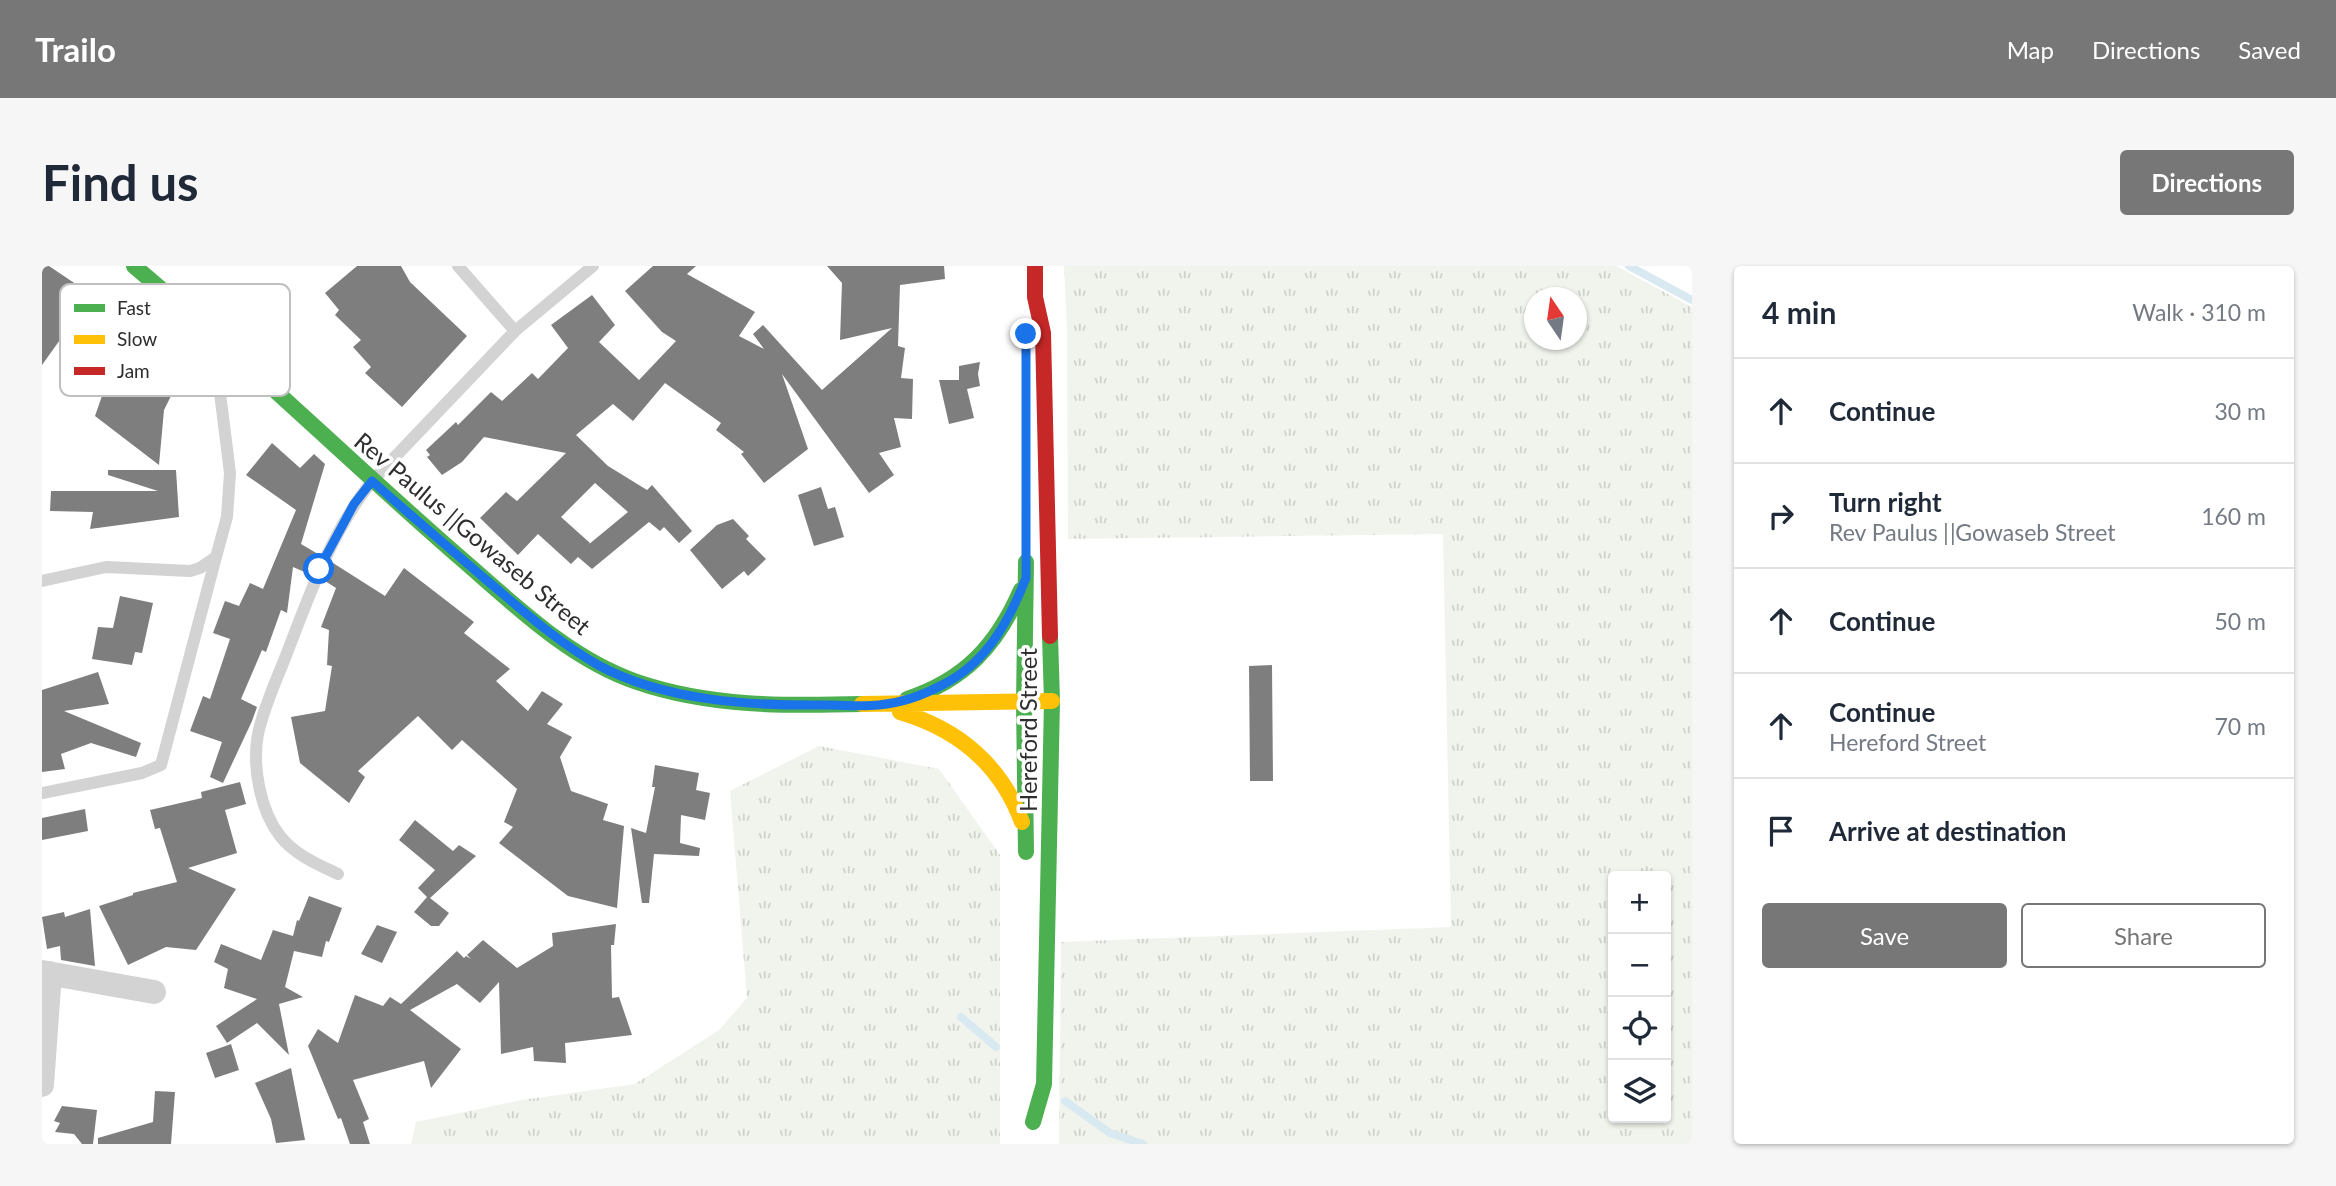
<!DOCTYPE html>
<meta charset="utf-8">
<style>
:root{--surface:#fff;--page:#f6f6f7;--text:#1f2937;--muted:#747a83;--line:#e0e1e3;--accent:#777}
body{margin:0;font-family:Lato,sans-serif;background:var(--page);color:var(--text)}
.controls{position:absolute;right:21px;bottom:21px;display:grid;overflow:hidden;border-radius:7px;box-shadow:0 2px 5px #0004}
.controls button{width:63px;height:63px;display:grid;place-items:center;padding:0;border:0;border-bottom:2px solid var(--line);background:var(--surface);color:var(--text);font:35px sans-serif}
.compass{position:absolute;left:1482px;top:21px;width:63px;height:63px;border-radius:50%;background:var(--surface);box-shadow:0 2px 5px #0004;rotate:347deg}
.stop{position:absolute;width:21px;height:21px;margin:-16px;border:5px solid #1a73e8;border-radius:50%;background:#fff}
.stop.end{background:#1a73e8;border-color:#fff;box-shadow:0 2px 7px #0008}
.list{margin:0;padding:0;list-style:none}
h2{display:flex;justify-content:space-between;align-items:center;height:91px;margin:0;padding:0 28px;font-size:30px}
h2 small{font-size:23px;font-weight:400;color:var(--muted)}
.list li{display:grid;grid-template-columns:46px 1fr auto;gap:21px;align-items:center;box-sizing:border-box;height:105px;padding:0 28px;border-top:2px solid var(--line)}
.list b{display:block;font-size:26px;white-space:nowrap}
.list p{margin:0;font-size:23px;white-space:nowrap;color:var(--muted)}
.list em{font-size:23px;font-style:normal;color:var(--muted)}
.actions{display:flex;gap:14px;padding:21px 28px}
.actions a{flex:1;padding:16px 0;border:2px solid var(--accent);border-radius:7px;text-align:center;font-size:24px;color:var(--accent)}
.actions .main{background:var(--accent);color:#fff}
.icon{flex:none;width:38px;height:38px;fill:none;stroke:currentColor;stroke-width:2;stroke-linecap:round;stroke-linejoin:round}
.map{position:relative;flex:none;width:1650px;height:878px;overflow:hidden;border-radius:7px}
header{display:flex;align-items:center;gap:42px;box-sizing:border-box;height:98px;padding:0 35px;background:var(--accent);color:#fff}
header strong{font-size:33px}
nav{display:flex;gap:38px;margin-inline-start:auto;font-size:24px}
.intro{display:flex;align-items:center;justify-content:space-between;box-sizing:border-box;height:168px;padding:0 42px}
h1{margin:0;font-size:49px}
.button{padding:18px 32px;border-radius:7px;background:var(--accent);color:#fff;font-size:24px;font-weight:700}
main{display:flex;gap:42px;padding:0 42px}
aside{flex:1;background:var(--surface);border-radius:7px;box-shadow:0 2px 5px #0004}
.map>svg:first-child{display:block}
.grass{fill:url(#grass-tufts);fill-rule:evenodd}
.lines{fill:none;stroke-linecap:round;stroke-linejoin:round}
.stream{stroke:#d8e9f1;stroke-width:8}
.building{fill:#7e7e7e;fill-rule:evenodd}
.lane{stroke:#d3d3d3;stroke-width:12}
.street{stroke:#d3d3d3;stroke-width:24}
.fast{stroke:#4caf50;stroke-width:16}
.slow{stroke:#ffc107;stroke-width:16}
.jam{stroke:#c62828;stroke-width:16}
.route{stroke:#1a73e8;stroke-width:9}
.labels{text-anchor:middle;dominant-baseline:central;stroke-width:7;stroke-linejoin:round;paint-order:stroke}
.street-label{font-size:24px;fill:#2e2e2e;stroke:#fff}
.key{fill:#fff;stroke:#c0c0c0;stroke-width:2}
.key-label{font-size:19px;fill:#2e2e2e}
</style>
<header>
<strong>Trailo</strong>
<nav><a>Map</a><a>Directions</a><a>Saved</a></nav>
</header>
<div class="intro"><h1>Find us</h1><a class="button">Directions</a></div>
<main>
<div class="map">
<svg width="1650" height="878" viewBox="0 0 1650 878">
<defs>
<pattern id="grass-tufts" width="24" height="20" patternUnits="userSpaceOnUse" patternTransform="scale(1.75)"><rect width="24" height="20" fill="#f1f4ec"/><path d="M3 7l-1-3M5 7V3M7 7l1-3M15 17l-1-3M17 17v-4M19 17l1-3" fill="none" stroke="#cfd2cb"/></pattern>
</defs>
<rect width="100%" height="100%" fill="#fff"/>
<path class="grass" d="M1022,0H1574L1650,41V878H1017L1019,676L1409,661L1401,268L1026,273L1025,64ZM1492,32H1534V74H1492ZM1571,610H1624V852H1571Z
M777,480L897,503L958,589V878H369L374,856L480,834L593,818L677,764L705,732L688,525Z"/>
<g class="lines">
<path class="stream" d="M1587,0L1650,34
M919,751L954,781
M1023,835L1068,867L1101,878"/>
</g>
<path class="building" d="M0,0H7L50,29L0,99Z
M315,0H359L368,16L425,70L360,141L323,107L329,101L311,81L319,74L293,49L297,44L283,27Z
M611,0H654L645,8L713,46L697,70L722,83L711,68L721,59L780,124L850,62L798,74L800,17L785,0H902L903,13L858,19L856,80L863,82L859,112L871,113L870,153L852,152L859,181L837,187L852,209L827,227L740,108L766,183L722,217L699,188L702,186L674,164L679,157L623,117L591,155L571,138L534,169L566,200L605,224L610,219L650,265L637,277L622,261L618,265L607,256L550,303L536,291L529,298L496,268L476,289L438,252L464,226L475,235L524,187L442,171L420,196L400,209L385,191L388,189L384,184L414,156L416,159L449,126L460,135L490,107L496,113L526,82L509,59L550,29L573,59L557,76L597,114L634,75L620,66L583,25ZM553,217L586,246L546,279L548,277L519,251Z
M33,58L95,105L112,90L125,104L109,119L130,128L122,144L117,199L53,150L61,127L20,97Z
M938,96L936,108L938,120L925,123L932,152L907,158L897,114H917V100Z
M230,177L258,202L272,188L283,198L259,278L276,288L267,308L251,301L245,347L239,344L224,386L220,384L199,433L215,441L210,455L181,517L168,511L180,476L148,465L161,430L168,433L188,373L171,367L183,335L197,340L208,317L221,323L254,244L204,209Z
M66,204H134L137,251L48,263L51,246L8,245L9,225H116L66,209Z
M779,221L786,243L793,241L802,271L772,280L756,229Z
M691,253L707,270L704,273L724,293L706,310L702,305L680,323L648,284L675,259Z
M291,297L343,330L362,302L432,356L422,367L468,403L454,415L486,445L500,425L521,438L505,458L530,471L518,491L529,525L566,538L561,554L582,560L575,642L526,630L457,577L471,561L462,556L475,523L420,474L410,484L376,450L316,505L323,511L307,537L258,497L249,451L283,445L290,400L285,399L287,364L279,361L294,322L283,315Z
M78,330L111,337L100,387L93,386L90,399L50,393L56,361L71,362Z
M1230,399L1231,515H1208L1207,400Z
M56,406L67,438L22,445L99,477L94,491L49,477L19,488L23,503L0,506V424Z
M613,499L657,507L654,524L668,527L663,554L639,549L638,577L658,582L657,590L612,588L607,637H600L589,562L604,567L613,521H610Z
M198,516L204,538L183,544L195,587L146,602L194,623L154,684L124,681L86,699L57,640L91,629V627L135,616L118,562L113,563L108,544L160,532L159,526Z
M43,543L46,565L0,574V552Z
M373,554L411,585L417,579L434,590L388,632L407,647L397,660H389L372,646L385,631L376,622L393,604L357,574Z
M267,630L300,642L287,676L284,675L280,691L252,685L243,721L261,731L237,738L247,789L215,757L185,777L174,760L215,733L182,722L186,703L172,696L179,678L219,694L231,664L251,670L255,654L257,655Z
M48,643L53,700L19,694L18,680L5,683L0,651L22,646L23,651Z
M574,658L572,679H569L570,732L577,731L590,769L523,777L524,797L492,795L491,781L459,788L457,716L438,737L415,718L368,744L419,783L389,822L382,795L311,814L327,853L321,856L328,878H308L299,852L296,853L266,780L276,763L296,777L313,729L341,740L348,731L359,738L415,685L422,692L424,690L429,693L425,689L441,674L475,702L511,680L510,667Z
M335,659L355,666L340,697L319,688Z
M189,778L197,804L173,812L164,787Z
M249,802L263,874L234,877L229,853L213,817Z
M113,825L133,826L129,878H56V872L111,856Z
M20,840L55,844L51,878H40L32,868L13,866L18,857L12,855Z"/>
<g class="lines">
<path class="lane" d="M416,0L473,65
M0,315L64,301L148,305L158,302L174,291L185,251L188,207L172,79
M0,527L100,507L119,499L174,291
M296,608C275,598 253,589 238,570C218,544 210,500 216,468C222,440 235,413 245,387C268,327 289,267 330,215L473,65L551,0"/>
<path class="street" d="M0,706L112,726
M0,819L8,707"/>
<path class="fast" d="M92,0C203,93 306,194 415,289C470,336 525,392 595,416C668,441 744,440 820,438
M984,296L982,437L984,586
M865,433C923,414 955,379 979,324
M991,856L1002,818L1010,435L1008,370"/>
<path class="slow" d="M820,438L1010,435
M858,446C916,463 959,499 980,556"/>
<path class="jam" d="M993,0V31L1001,67L1008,370"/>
</g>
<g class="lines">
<path class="route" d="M277,303L312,238L330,215C367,248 405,280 442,312C479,343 514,375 556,399C622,435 710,440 784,439C801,439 819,441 837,439C859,437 882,429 902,418C945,396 967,355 984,312V68"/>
</g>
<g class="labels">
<g class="street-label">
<text transform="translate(431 267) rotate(40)">Rev Paulus ǁGowaseb Street</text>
<text transform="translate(985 464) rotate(-90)">Hereford Street</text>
</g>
</g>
<rect x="18" y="18" width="230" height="112" rx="10" class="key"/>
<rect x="32" y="38" width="31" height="8" fill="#4caf50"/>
<rect x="32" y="69" width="31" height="9" fill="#ffc107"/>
<rect x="32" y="101" width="31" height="8" fill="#c62828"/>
<g class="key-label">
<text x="75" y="49">Fast</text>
<text x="75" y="80">Slow</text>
<text x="75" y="112">Jam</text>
</g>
</svg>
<div class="controls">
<button>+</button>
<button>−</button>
<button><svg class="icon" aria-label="locate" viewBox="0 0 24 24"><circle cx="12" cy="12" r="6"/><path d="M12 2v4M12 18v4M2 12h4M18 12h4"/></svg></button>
<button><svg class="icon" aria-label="layers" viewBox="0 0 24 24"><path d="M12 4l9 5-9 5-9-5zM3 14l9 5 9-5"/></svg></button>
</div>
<svg class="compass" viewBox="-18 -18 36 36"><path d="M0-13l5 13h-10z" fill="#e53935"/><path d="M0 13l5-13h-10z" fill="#747a83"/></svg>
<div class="stop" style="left:277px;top:303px"></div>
<div class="stop end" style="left:984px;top:68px"></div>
</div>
<aside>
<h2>4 min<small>Walk · 310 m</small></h2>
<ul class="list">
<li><svg class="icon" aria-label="ahead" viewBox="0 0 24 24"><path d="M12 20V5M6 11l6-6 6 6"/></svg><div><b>Continue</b></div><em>30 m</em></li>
<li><svg class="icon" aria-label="right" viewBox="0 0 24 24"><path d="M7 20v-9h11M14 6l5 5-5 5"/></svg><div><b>Turn right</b><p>Rev Paulus ǁGowaseb Street</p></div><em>160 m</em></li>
<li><svg class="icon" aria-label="ahead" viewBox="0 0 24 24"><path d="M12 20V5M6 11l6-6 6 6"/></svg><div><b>Continue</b></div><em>50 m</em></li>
<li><svg class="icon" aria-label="ahead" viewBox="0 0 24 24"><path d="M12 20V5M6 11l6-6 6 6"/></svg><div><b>Continue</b><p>Hereford Street</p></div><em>70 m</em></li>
<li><svg class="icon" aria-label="arrive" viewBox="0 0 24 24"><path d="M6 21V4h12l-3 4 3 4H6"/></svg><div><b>Arrive at destination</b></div></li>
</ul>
<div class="actions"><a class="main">Save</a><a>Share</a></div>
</aside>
</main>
